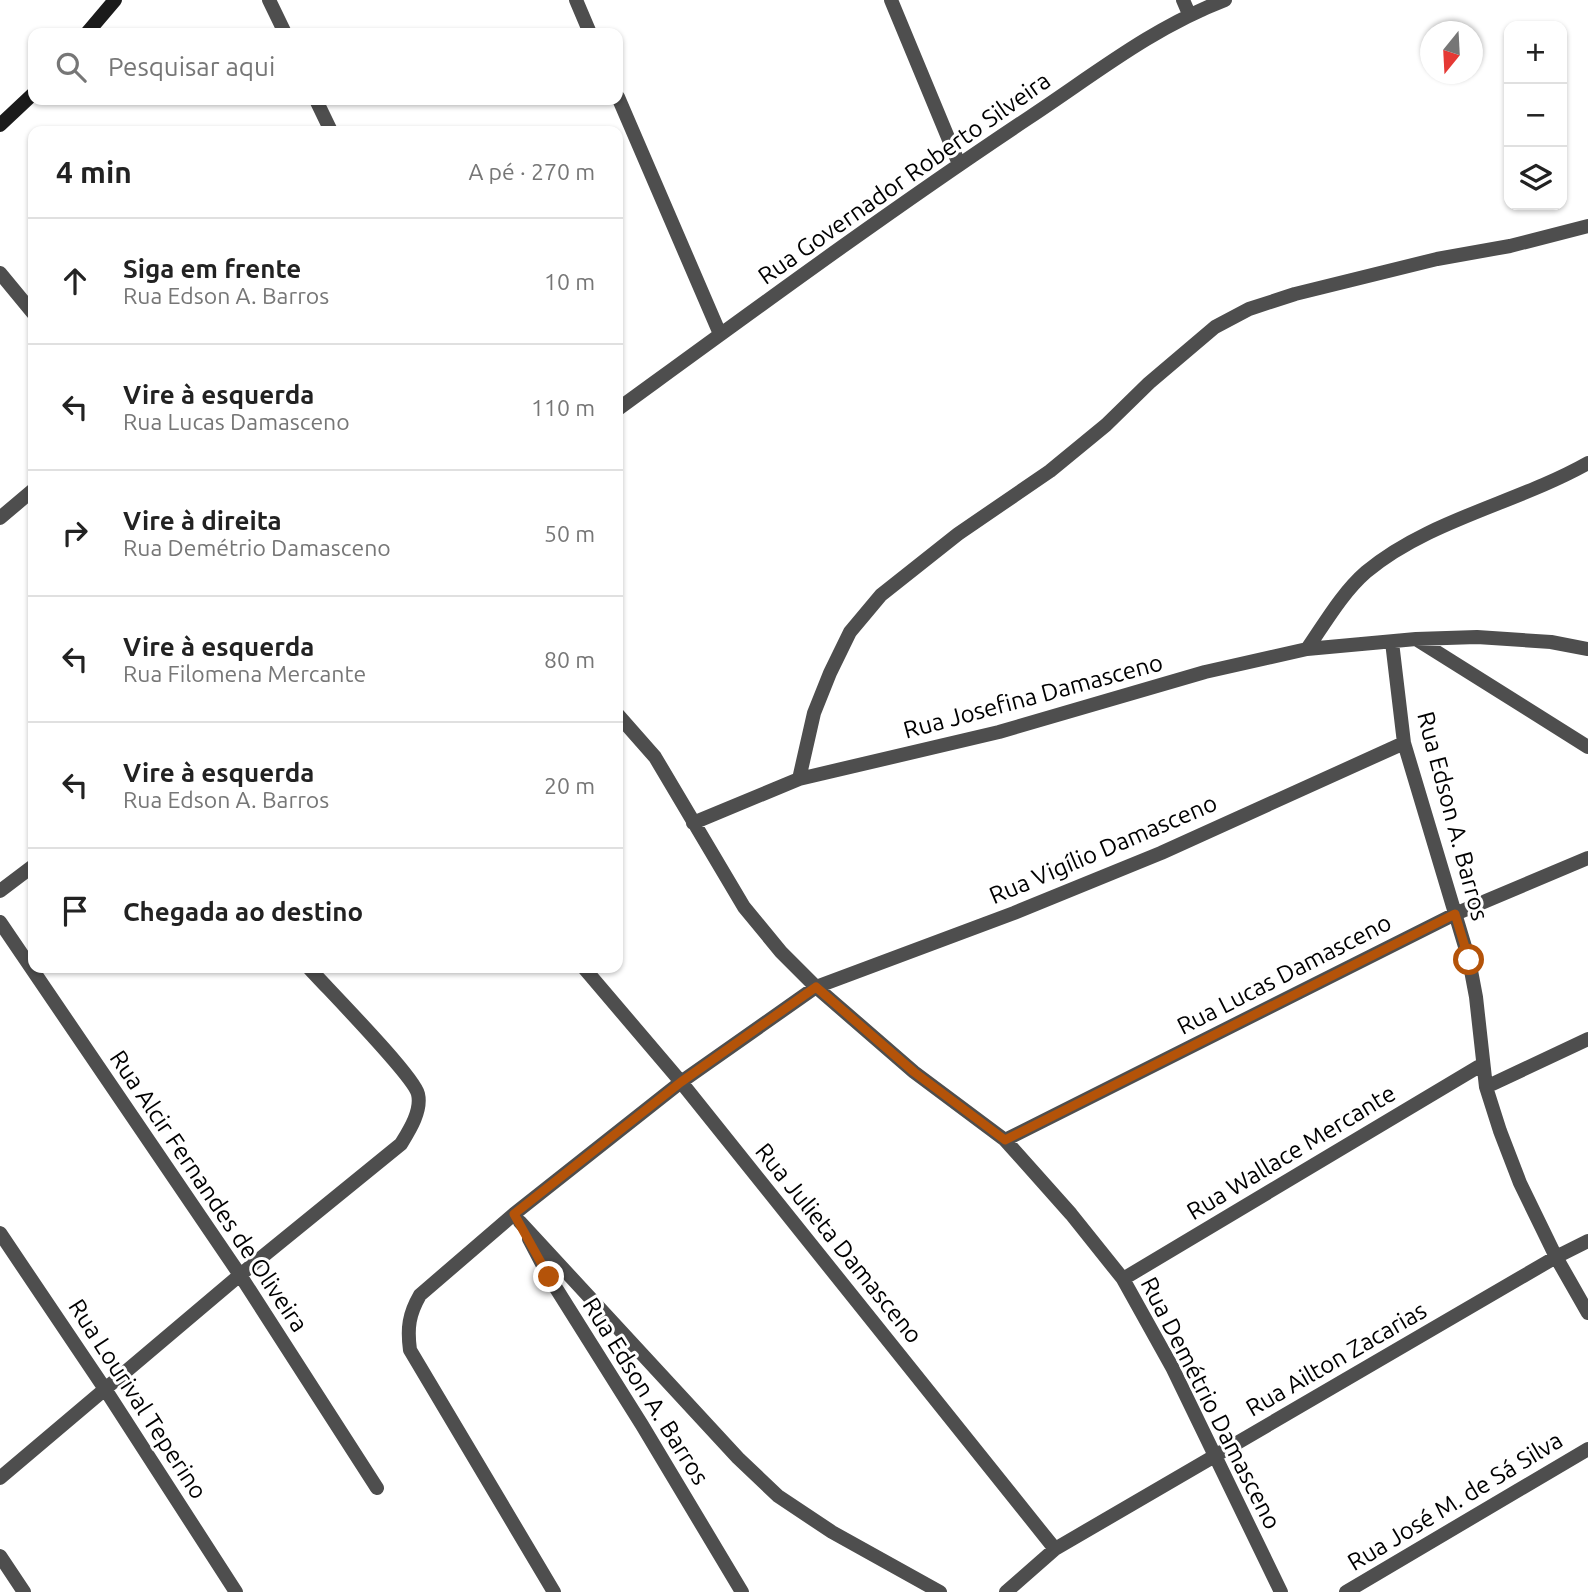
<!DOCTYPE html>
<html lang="pt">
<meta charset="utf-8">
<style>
:root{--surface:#fff;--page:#f2f2f2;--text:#222;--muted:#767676;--line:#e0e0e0}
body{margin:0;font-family:Ubuntu,sans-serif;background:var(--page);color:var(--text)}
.controls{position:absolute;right:21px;top:21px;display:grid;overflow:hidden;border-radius:14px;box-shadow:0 2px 5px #0004}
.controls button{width:63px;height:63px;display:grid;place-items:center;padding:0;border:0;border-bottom:2px solid var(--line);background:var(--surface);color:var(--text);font:35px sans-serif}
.compass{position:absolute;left:1420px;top:21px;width:63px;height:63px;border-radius:50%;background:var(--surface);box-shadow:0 2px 5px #0004;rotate:198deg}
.stop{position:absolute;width:21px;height:21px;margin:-16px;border:5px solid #b45309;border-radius:50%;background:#fff}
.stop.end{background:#b45309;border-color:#fff;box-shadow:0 2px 7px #0008}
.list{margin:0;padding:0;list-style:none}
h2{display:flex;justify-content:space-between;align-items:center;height:91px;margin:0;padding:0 28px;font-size:30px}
h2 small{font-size:23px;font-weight:400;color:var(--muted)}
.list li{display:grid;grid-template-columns:46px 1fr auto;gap:21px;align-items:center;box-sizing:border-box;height:126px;padding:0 28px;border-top:2px solid var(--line)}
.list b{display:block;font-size:26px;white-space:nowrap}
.list p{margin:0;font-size:23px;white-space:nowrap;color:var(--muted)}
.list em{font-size:23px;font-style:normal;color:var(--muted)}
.icon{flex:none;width:38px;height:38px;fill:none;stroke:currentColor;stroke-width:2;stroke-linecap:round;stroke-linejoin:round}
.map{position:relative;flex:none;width:1588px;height:1592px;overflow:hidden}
.search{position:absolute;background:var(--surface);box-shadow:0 2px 5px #0004;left:28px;top:28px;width:595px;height:77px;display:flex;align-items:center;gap:18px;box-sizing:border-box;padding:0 24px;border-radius:14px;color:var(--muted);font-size:26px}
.panel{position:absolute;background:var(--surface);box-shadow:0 2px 5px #0004;left:28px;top:126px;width:595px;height:847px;border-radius:14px}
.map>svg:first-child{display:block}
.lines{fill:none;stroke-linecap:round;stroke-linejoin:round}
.street{stroke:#4e4e4e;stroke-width:14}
.secondary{stroke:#1b1b1b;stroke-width:14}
.route{stroke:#b45309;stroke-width:9}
.labels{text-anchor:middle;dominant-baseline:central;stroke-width:6;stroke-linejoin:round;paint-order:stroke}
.street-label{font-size:24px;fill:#000;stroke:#fff}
</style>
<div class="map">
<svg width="1588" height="1592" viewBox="0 0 1588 1592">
<rect width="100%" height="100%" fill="#fff"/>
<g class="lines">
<path class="street" d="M269,0L285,33
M576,0L590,33
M891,0L959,164
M1183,0L1189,14
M618,97L720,334
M316,100L331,131
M0,273L33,313
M618,409C754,310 890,210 1030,117C1095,74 1152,28 1225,0
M0,518L33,490
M1416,639L1588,747
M1392,642L1404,743L1469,960L1476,997L1486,1087L1500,1131L1520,1183L1556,1257L1588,1313
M1307,649C1325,623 1342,593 1366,572C1428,520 1517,503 1588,463
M618,715L655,757L744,907L781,952L816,987L914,1072L1005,1140L1071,1214L1123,1279L1172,1367L1281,1592
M799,779L814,713L830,673L850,632L881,595L958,534L1050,471L1106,425L1149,383L1215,327L1249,309L1295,294L1437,259L1510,246L1588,226
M693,823L799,779L999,732L1205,672L1307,649L1416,639L1477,637L1551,642L1588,649
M0,891L33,866
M0,922L240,1275L377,1488
M584,968L681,1082L1055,1549
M1486,1087L1588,1039
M1005,1140L1455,914L1588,858
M520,1222L738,1458L778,1496L832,1532L940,1592
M0,1233L105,1389L236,1592
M529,1239L549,1277L642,1425L742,1592
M1123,1279L1483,1064
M0,1478L240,1275L401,1144C409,1131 422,1111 418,1094C414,1076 327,988 309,968
M0,1556L24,1592
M554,1592L410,1350C407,1328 409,1314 420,1295L514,1214L681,1082L816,987L1014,913L1161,853L1404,743
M1006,1592L1055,1549L1556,1257L1588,1241
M1346,1592L1588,1449"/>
<path class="secondary" d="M87,33L115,0
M0,125L33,94"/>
</g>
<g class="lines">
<path class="route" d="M549,1277L514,1214L681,1082L816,987L914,1072L1005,1140L1455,914L1469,960"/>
</g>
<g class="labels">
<g class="street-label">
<text transform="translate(904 178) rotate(-35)">Rua Governador Roberto Silveira</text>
<text transform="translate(1033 696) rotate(-15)">Rua Josefina Damasceno</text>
<text transform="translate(1453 816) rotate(75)">Rua Edson A. Barros</text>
<text transform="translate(1103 849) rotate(-23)">Rua Vigílio Damasceno</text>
<text transform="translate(1284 974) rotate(-27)">Rua Lucas Damasceno</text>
<text transform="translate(1291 1152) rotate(-31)">Rua Wallace Mercante</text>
<text transform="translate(209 1191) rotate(56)">Rua Alcir Fernandes de Oliveira</text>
<text transform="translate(839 1243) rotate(51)">Rua Julieta Damasceno</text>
<text transform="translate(1336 1359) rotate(-30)">Rua Ailton Zacarias</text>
<text transform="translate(646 1391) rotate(58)">Rua Edson A. Barros</text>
<text transform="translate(138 1399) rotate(57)">Rua Lourival Teperino</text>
<text transform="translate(1211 1403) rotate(63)">Rua Demétrio Damasceno</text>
<text transform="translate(1455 1501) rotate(-31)">Rua José M. de Sá Silva</text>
</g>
</g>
</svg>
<div class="controls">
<button>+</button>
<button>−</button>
<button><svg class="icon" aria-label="layers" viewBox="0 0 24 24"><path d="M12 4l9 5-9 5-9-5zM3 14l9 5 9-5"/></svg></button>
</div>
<svg class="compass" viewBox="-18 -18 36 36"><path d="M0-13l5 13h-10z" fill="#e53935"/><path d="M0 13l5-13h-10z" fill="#767676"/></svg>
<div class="stop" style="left:1469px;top:960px"></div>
<div class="stop end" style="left:549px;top:1277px"></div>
<div class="search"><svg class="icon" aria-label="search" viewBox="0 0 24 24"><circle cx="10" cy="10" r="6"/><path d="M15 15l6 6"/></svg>Pesquisar aqui</div>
<section class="panel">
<h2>4 min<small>A pé · 270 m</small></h2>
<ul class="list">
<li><svg class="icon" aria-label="ahead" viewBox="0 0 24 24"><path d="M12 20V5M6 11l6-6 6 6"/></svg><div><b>Siga em frente</b><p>Rua Edson A. Barros</p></div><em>10 m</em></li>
<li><svg class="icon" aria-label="left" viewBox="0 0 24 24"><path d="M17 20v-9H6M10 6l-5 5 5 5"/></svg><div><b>Vire à esquerda</b><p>Rua Lucas Damasceno</p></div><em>110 m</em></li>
<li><svg class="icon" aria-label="right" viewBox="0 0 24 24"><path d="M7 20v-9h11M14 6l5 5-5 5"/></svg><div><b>Vire à direita</b><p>Rua Demétrio Damasceno</p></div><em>50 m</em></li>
<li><svg class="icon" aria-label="left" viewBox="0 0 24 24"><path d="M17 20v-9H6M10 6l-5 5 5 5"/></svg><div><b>Vire à esquerda</b><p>Rua Filomena Mercante</p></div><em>80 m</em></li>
<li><svg class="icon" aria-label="left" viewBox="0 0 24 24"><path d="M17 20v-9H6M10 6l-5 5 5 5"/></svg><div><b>Vire à esquerda</b><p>Rua Edson A. Barros</p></div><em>20 m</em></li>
<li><svg class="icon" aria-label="arrive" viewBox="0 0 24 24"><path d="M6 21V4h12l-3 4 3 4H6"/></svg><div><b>Chegada ao destino</b></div></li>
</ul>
</section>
</div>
